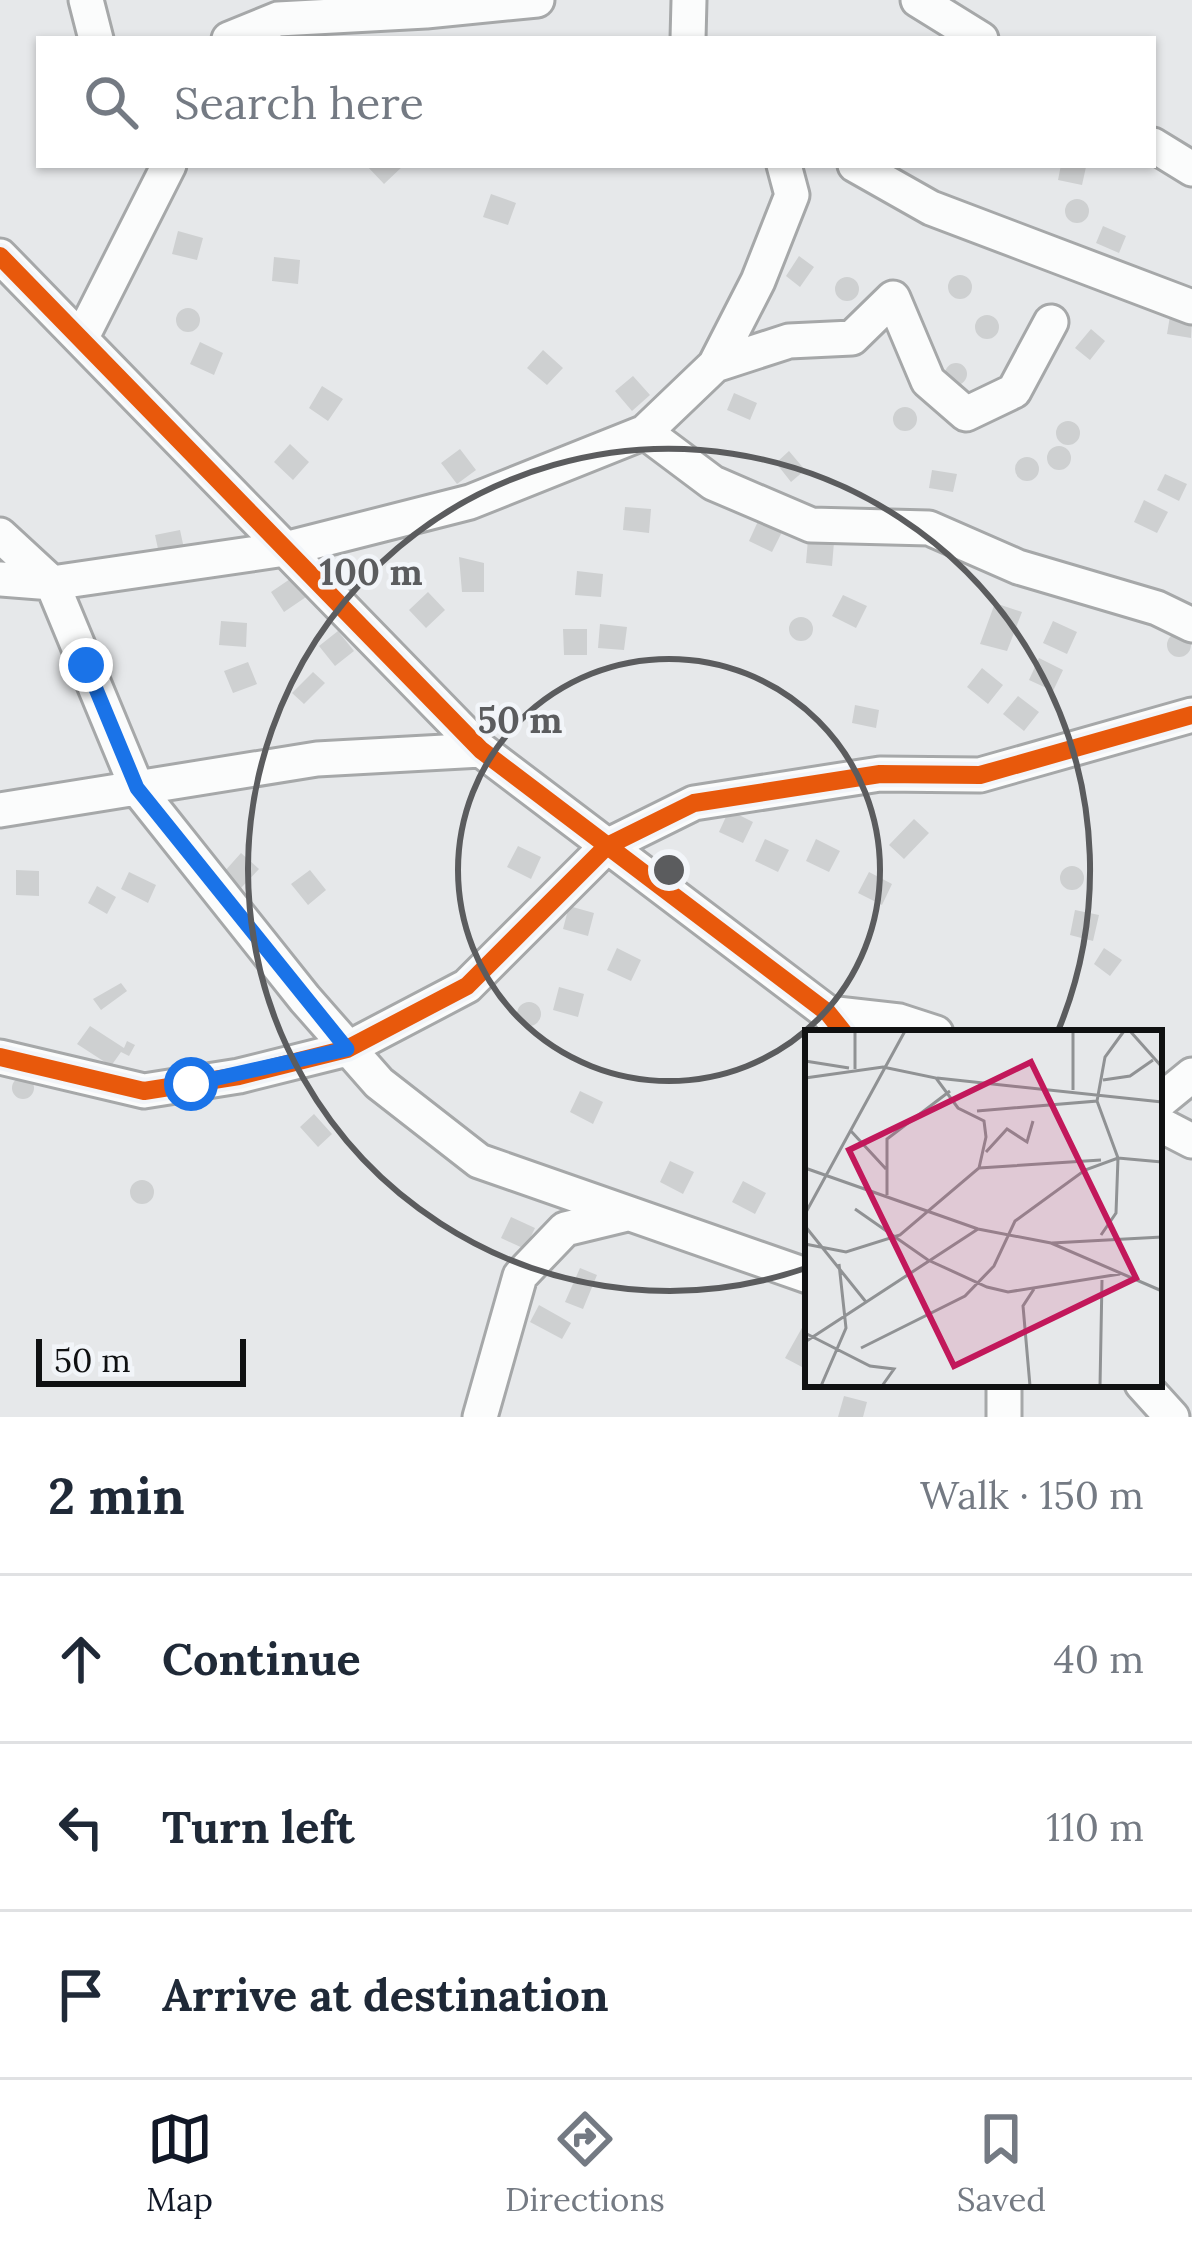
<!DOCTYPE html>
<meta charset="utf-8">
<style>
:root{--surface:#fff;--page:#f2f2f3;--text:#1f2937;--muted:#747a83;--line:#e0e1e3;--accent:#111827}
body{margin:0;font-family:Lora,serif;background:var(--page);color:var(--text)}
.scale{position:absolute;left:36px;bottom:30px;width:210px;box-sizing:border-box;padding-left:12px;border:6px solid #101112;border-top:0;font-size:33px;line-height:42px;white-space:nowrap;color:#101112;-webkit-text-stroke:9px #f2f5f9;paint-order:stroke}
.stop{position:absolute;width:36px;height:36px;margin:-27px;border:9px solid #1a73e8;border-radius:50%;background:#fff}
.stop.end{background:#1a73e8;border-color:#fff;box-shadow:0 3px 12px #0008}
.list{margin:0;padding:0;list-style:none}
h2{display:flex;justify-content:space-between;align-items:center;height:156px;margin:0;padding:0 48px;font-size:51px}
h2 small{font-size:39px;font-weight:400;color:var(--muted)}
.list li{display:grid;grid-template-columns:78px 1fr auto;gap:36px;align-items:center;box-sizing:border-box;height:168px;padding:0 48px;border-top:3px solid var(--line)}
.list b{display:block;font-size:45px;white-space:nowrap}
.list em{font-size:39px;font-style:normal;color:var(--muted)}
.icon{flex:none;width:66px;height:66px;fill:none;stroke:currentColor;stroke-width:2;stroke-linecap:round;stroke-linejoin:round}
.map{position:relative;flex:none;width:1192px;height:1417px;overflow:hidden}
.search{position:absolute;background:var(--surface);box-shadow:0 3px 9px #0004;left:36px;right:36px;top:36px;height:132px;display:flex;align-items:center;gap:30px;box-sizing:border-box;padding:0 42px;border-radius:0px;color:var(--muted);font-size:45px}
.sheet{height:660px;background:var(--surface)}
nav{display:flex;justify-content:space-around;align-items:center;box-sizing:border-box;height:168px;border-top:3px solid var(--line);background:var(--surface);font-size:33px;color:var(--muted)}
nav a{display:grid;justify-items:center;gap:6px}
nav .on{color:var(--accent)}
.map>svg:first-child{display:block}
.building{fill:#ced0d1}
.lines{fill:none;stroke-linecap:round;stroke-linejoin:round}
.minor-casing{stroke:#a6a8a9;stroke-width:39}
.minor{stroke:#fbfcfc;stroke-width:33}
.cycleway-casing{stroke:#f2f5f9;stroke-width:26}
.cycleway{stroke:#e8590c;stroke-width:18}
.route{stroke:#1a73e8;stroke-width:15}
.ring{fill:none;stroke:#5b5c5e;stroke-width:6}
.inset-road{fill:none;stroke:#909294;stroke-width:3}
.view{fill:#c2185b;fill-opacity:0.15;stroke:#c2185b;stroke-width:6}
.inset-edge{fill:none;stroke:#101112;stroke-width:6}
.centre{fill:#5b5c5e;stroke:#f2f5f9;stroke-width:6}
.ring-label{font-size:36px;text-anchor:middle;font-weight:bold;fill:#5b5c5e;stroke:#f2f5f9;stroke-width:9;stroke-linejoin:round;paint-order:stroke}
</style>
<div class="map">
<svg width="1192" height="1417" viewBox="0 0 1192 1417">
<rect width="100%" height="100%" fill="#e6e8ea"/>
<path class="building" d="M366,165H404L384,184Z
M1061,165L1086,167L1082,185L1058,180Z
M491,194L516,203L508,225L483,217Z
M1065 211a12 12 0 1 1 24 0a12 12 0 1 1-24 0Z
M1103,226L1126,236L1119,253L1096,243Z
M178,231L203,238L197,260L172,254Z
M799,256L814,267L800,287L786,276Z
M274,257L300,260L298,284L272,281Z
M948 287a12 12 0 1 1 24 0a12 12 0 1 1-24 0Z
M835 289a12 12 0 1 1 24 0a12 12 0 1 1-24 0Z
M176 320a12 12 0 1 1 24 0a12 12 0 1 1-24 0Z
M975 327a12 12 0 1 1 24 0a12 12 0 1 1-24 0Z
M1170,316L1192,320L1191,338L1167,334Z
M1091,329L1105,341L1090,360L1075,348Z
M200,342L223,353L214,375L190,364Z
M543,350L563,368L547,385L527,368Z
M945 374a11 11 0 1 1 22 0a11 11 0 1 1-22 0Z
M633,376L650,395L632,411L615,391Z
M322,386L343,399L328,421L309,408Z
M734,393L757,403L750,420L727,410Z
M893 419a12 12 0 1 1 24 0a12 12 0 1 1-24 0Z
M1056 433a12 12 0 1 1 24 0a12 12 0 1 1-24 0Z
M290,444L309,462L293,480L274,462Z
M1047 458a12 12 0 1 1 24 0a12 12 0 1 1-24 0Z
M460,449L476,470L457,484L441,463Z
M789,451L805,470L791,482L776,463Z
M1015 469a12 12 0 1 1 24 0a12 12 0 1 1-24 0Z
M932,470L957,474L953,492L929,488Z
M1165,474L1187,484L1179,501L1157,490Z
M1144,500L1168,512L1157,533L1134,522Z
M625,507L651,509L649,533L623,530Z
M759,519L783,530L772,552L749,541Z
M180,530L185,553L160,558L155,535Z
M808,539L834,542L832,566L806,563Z
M459,557L484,563V592H462Z
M577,571L603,574L601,597L575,595Z
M293,577L306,597L284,612L271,592Z
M428,592L445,610L426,628L409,610Z
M843,595L867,606L856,628L832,616Z
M995,603L1022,612L1007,651L980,644Z
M789 629a12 12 0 1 1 24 0a12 12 0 1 1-24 0Z
M221,621L247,623L246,647L219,645Z
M1053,621L1077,632L1067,654L1043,643Z
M600,624L627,627L624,650L598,648Z
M563,629H587V655H564Z
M338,631L354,651L335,666L319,646Z
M1167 645a12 12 0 1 1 24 0a12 12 0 1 1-24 0Z
M1039,658L1063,670L1053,691L1029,680Z
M248,662L257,684L233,693L224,671Z
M982,668L1003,685L988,704L967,687Z
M313,672L325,683L304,704L292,693Z
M1018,696L1039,712L1024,731L1003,714Z
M855,705L879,710L876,728L852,723Z
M729,810L753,822L743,843L719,832Z
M914,819L929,833L904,859L889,845Z
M765,839L789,850L778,872L755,861Z
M816,839L840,851L829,872L806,861Z
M518,846L541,857L531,879L507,867Z
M241,853L259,869L241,888L224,872Z
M1060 878a12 12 0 1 1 24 0a12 12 0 1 1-24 0Z
M16,870L39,871V896L16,895Z
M310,870L326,890L308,905L291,884Z
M129,872L156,885L148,903L121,889Z
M869,872L892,884L882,905L858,893Z
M97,886L116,897L107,914L88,903Z
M569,906L594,913L588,936L563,929Z
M1075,910L1099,915L1093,941L1070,935Z
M617,948L641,960L631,981L607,970Z
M1104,948L1122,960L1110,976L1094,964Z
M121,983L127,991L101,1010L93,999Z
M559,987L584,994L578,1017L553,1010Z
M517 1014a12 12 0 1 1 24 0a12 12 0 1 1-24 0Z
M90,1026L124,1048L127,1041L135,1045L129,1056L121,1052L111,1066L77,1044Z
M12 1088a11 11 0 1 1 22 0a11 11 0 1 1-22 0Z
M580,1091L603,1102L593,1124L570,1112Z
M314,1114L332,1134L318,1147L300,1127Z
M670,1161L694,1172L683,1194L660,1182Z
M130 1192a12 12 0 1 1 24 0a12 12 0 1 1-24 0Z
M743,1181L766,1193L755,1214L732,1202Z
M511,1217L535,1228L525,1249L501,1238Z
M580,1268L597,1275L583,1309L565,1302Z
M539,1305L571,1323L562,1339L530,1322Z
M803,1326L808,1328V1356L802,1367L785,1358Z
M844,1396L867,1402L863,1417H838Z"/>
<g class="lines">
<defs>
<path id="minor" d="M86,0L96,39
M918,0L981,39
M229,39L278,19L426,11L537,0
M688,39L689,0
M1153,145L1192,169
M855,165L931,208L1192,307
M0,256L481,750L828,1013L844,1033
M81,339L169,165
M715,365L789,341L852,338L893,298L928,381L966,414L1014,391L1051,322
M645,432L713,483L811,525L929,528L1018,567L1157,608L1192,625
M0,535L52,583L137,788L305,999L379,1083L479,1161L808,1276
M0,579L52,583L285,549L470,502L645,432L715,365L758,281L792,195L784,165
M0,810L317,759L481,750
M828,1013L899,1021L936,1033
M0,1057L144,1091L239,1076L347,1049L467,986L607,846L694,803L880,774L980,775L1192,715
M1159,1102L1192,1075
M1159,1124L1192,1141
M1142,1384L1172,1417
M480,1417L520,1276L565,1229L627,1214
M1004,1417V1384"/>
</defs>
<use href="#minor" class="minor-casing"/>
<use href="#minor" class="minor"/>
<defs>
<path id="cycleway" d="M0,256L481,750L828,1013L844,1033
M0,1057L144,1091L239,1076L347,1049L467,986L607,846L694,803L880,774L980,775L1192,715"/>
</defs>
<use href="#cycleway" class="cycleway-casing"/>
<use href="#cycleway" class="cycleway"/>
</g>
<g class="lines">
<path class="route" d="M86,665L137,788L347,1049L191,1084"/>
</g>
<g class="ring">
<circle cx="669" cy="870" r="211"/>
<path d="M806 1268A421 421 0 1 1 1058 1031"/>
</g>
<g transform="translate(805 1030)">
<rect width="357" height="357" fill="#e6e8ea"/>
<path class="inset-road" d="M325,1L357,37M0,31L44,38M50,39V1M0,48L78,37L131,48L153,78L179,91L181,107L174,138L95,205L41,222L0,214M132,48L357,72M298,50L325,46L348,30M268,60V1M292,71L313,128L311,183L296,205M172,81L292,71L300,27L319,1M45,100L81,139M181,122L202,99L222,112L228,91M0,138L173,199L246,213L357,261M174,138L296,130M82,165V109L145,61M50,179L123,230L182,257L203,262L315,244M0,184L100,1M0,196L61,272M247,213L357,207M0,303L65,336L89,339L77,356M0,312L173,199M56,318L160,266L189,236L210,191L280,140L313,128L357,132M16,356L41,298L34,234M225,356L218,276L229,259M295,356L297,250"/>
<path class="view" d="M226,32L331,248L149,336L44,120Z"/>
<rect width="357" height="357" class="inset-edge"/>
</g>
<circle cx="669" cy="870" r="18" class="centre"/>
<g class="ring-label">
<text x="371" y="585">100 m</text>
<text x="520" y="733">50 m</text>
</g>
</svg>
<div class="scale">50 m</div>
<div class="stop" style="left:191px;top:1084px"></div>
<div class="stop end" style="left:86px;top:665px"></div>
<div class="search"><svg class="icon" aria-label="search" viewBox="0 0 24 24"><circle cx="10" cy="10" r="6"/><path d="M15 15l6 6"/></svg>Search here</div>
</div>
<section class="sheet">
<h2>2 min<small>Walk · 150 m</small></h2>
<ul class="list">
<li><svg class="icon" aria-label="ahead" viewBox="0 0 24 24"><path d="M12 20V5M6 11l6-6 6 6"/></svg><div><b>Continue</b></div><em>40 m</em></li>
<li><svg class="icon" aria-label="left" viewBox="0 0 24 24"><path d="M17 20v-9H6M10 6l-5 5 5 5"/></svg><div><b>Turn left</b></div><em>110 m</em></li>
<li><svg class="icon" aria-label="arrive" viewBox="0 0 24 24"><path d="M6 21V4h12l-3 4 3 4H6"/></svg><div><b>Arrive at destination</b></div></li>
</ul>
</section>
<nav>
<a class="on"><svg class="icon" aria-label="map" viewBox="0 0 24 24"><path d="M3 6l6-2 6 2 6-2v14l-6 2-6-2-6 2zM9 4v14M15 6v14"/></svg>Map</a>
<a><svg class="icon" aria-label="directions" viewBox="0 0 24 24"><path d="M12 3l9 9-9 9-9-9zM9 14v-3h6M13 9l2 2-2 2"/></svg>Directions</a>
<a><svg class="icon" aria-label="saved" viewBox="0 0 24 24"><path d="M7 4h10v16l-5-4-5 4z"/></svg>Saved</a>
</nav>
